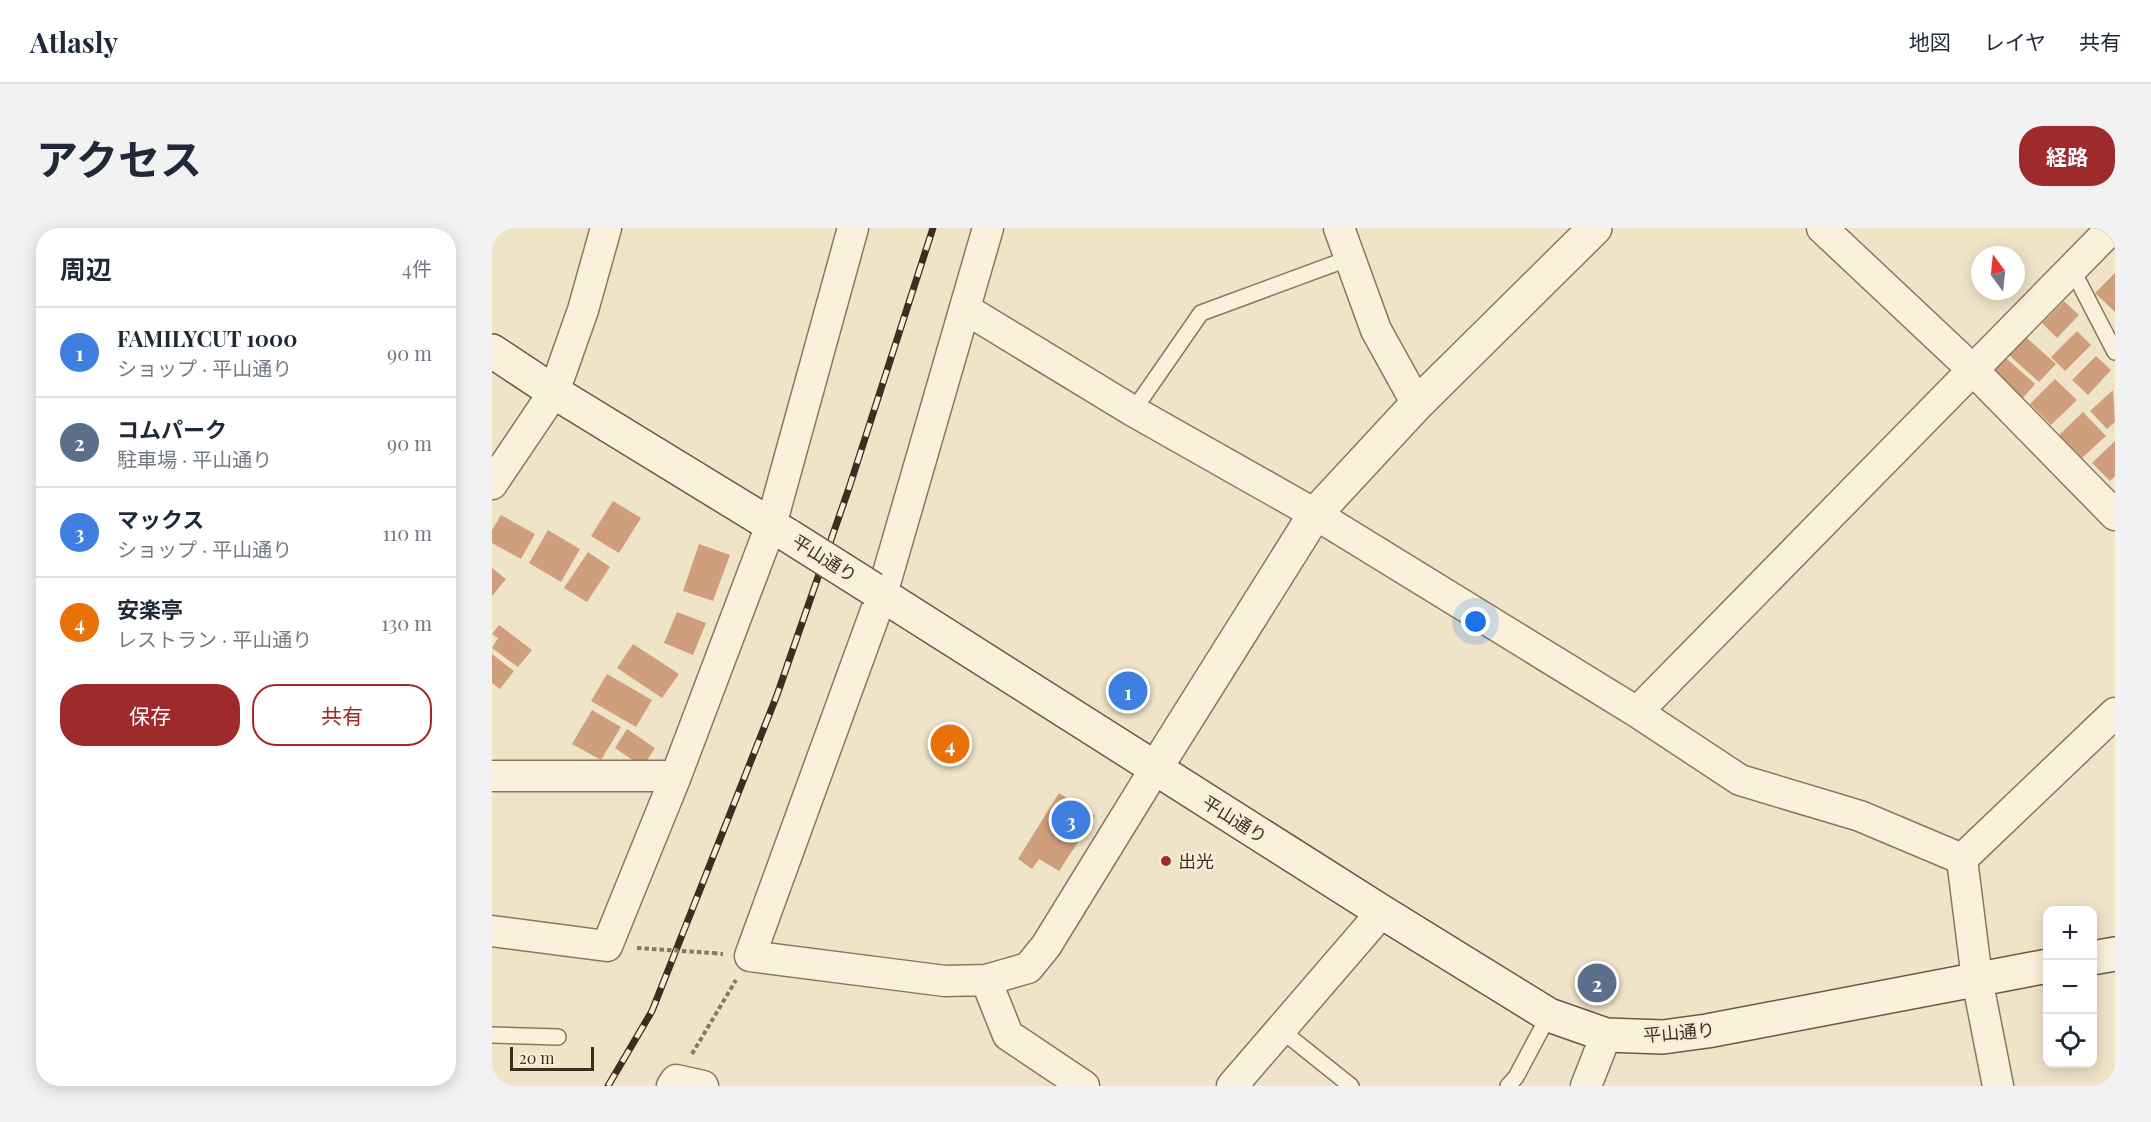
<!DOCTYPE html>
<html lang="ja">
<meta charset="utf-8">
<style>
:root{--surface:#fff;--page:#f2f2f3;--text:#1f2937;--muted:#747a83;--line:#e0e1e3;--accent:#9e2a2b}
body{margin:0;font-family:"Playfair Display","Noto Sans JP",serif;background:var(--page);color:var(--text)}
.controls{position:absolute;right:18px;bottom:18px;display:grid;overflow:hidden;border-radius:12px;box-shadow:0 3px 15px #0003}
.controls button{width:54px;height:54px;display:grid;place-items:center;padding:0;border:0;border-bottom:2px solid var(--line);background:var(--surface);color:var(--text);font:30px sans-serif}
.compass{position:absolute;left:1479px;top:18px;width:54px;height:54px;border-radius:50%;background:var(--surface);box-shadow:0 3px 15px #0003;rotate:345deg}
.scale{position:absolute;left:18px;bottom:15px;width:84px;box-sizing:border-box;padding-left:6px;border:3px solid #3d2e20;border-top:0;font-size:16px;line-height:21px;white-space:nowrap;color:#3d2e20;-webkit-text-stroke:4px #f7eed8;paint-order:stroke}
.you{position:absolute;left:984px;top:394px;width:21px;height:21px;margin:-15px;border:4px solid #fff;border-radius:50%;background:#1a73e8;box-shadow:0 0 0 9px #1a73e833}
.badge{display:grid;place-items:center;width:39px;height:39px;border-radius:50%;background:var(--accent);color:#fff;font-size:20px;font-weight:700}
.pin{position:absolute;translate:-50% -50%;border:3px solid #fff;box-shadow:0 2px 6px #0006}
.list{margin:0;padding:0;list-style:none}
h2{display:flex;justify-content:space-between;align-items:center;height:78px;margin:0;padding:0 24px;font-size:26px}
h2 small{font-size:20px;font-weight:400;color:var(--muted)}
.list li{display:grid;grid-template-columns:39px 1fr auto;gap:18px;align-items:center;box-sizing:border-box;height:90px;padding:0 24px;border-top:2px solid var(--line)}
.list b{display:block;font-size:22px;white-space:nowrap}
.list p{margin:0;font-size:20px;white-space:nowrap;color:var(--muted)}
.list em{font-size:20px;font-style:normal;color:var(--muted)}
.actions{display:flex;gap:12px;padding:18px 24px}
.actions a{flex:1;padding:14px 0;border:2px solid var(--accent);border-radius:24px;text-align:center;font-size:21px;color:var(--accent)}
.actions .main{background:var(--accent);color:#fff}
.icon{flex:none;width:33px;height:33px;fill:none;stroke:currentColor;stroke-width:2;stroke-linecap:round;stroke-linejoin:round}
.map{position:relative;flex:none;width:1623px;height:858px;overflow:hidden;border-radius:24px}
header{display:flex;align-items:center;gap:36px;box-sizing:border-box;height:84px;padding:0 30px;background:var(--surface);border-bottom:2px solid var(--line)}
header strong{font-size:28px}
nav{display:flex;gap:33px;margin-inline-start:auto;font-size:21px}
.intro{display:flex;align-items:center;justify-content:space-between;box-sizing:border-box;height:144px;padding:0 36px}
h1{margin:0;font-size:42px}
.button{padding:15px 27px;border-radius:24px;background:var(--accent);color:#fff;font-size:21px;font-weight:700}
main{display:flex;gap:36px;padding:0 36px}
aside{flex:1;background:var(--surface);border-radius:24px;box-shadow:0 3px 15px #0003}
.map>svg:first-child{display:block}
.building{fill:#cf9f7d}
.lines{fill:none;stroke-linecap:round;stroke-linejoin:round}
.service-casing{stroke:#8d765c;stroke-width:18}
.minor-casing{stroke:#8d765c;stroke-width:33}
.tertiary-casing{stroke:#8d765c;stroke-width:36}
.secondary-casing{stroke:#6f573f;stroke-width:36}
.path{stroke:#8d765c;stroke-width:4;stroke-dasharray:4.5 3;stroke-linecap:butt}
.service{stroke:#faf1dc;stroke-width:15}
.minor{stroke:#faf1dc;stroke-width:30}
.tertiary{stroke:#faf1dc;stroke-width:33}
.secondary{stroke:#faf1dc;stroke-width:33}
.rail-casing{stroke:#3d2e20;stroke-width:7}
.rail{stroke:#f7eed8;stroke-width:4.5;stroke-dasharray:14;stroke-linecap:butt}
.secondary-bridge-casing{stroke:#6f573f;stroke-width:36;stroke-linecap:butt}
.path-bridge{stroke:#8d765c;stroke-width:4;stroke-dasharray:4.5 3;stroke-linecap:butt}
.secondary-bridge{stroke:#faf1dc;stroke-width:33}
.poi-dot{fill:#9e2a2b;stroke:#f7eed8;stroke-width:2}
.labels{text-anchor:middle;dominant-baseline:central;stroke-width:5;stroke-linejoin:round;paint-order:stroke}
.street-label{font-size:18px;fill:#3d2e20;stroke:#f7eed8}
.poi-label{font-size:18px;fill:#3d2e20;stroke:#f7eed8;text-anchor:start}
</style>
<header>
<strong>Atlasly</strong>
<nav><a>地図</a><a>レイヤ</a><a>共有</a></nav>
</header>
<div class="intro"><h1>アクセス</h1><a class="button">経路</a></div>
<main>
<aside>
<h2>周辺<small>4件</small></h2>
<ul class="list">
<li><span class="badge" style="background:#3f7fe0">1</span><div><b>FAMILYCUT 1000</b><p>ショップ · 平山通り</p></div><em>90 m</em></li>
<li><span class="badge" style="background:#5c6f8a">2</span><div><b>コムパーク</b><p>駐車場 · 平山通り</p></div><em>90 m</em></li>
<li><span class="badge" style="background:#3f7fe0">3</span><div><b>マックス</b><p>ショップ · 平山通り</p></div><em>110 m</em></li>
<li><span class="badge" style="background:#e8710a">4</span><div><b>安楽亭</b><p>レストラン · 平山通り</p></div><em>130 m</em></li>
</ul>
<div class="actions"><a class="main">保存</a><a>共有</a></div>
</aside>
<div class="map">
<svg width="1623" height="858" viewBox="0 0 1623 858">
<rect width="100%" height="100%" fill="#f0e4c8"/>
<path class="building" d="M1623,45V84L1603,65Z
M1572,73L1587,87L1565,110L1550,95Z
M1585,103L1599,117L1573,143L1559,129Z
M1534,109L1564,136L1547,154L1517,127Z
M1604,128L1619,142L1596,167L1580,152Z
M1514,130L1543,156L1530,171L1500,146Z
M1563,151L1585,172L1559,197L1538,176Z
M1621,162L1623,194L1615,201L1598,183Z
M1591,184L1614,208L1590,230L1567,207Z
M1623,213V248L1618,253L1600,235Z
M121,273L149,290L127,325L99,308Z
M9,287L43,306L29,331L0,315V302Z
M56,302L88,321L69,354L37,335Z
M207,316L238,327L221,373L191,363Z
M96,324L118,339L95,374L72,360Z
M0,340L14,351L0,368Z
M185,384L214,395L201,427L172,415Z
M7,397L40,422L26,439L0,420L6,410L0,406Z
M141,416L187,446L170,470L125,440Z
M0,426L22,443L8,461L0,455Z
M115,446L160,472L144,499L99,473Z
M100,482L129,499L109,532L80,516Z
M135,501L163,520L151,539L123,520Z
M567,565L603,588L567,643L547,631L540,641L526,631Z"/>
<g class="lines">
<defs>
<path id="service" d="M1580,41L1623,124
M641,183L709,85L858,30
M789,802L859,858
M0,807L66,809
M1016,858L1024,849L1057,787"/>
<path id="minor" d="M496,0L390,366L258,728L453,753L494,752L536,740L554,718L663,541
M847,0L884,102L925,176
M1330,0L1481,142L1623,287
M475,82L641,183L823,286L1145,484L1248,552L1368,588L1470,631L1485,751L1506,858
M0,256L62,164L91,82L114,0
M1145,484L1620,0
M0,548H184
M1470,631L1623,485
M0,703L115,718L184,548L279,297L361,0
M494,752L516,807L592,858
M180,858L184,852L211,858
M740,858L890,684
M1094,858L1114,807"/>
<path id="tertiary" d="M663,541L823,286L925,176L1103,0"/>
<path id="secondary" d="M0,123L62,164L297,308
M381,361L890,684L1057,787L1114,807L1171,809L1215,803L1556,738
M1600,730L1623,726"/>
</defs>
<use href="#service" class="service-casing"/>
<use href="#minor" class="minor-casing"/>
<use href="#tertiary" class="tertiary-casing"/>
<use href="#secondary" class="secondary-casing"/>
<path class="path" d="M221,725L231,726
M200,826L244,752"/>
<use href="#service" class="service"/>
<use href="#minor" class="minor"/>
<use href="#tertiary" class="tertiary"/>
<use href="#secondary" class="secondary"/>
<defs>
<path id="rail" d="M116,858L160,783L285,467L357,260L441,0"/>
</defs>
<use href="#rail" class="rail-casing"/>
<use href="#rail" class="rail"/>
<defs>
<path id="secondary-bridge" d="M297,308L381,361"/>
</defs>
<use href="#secondary-bridge" class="secondary-bridge-casing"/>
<path class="path-bridge" d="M145,720L221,725"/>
<use href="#secondary-bridge" class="secondary-bridge"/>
</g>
<circle class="poi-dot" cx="674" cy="633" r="6"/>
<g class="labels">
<g class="street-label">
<text transform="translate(333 330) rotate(32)">平山通り</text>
<text transform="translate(743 591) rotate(32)">平山通り</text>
<text transform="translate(1187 804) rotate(-5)">平山通り</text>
</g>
<g class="poi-label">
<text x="686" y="633">出光</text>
</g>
</g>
</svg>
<div class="controls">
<button>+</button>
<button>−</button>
<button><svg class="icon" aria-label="locate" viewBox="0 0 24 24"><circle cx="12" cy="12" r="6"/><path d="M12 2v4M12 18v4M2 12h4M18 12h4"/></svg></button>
</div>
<svg class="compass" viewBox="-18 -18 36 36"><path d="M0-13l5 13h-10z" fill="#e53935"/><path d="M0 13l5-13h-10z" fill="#747a83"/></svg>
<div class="scale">20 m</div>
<div class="you"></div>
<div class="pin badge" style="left:636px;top:463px;background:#3f7fe0">1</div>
<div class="pin badge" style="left:1105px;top:755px;background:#5c6f8a">2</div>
<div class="pin badge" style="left:579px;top:592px;background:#3f7fe0">3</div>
<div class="pin badge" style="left:458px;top:516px;background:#e8710a">4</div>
</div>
</main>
